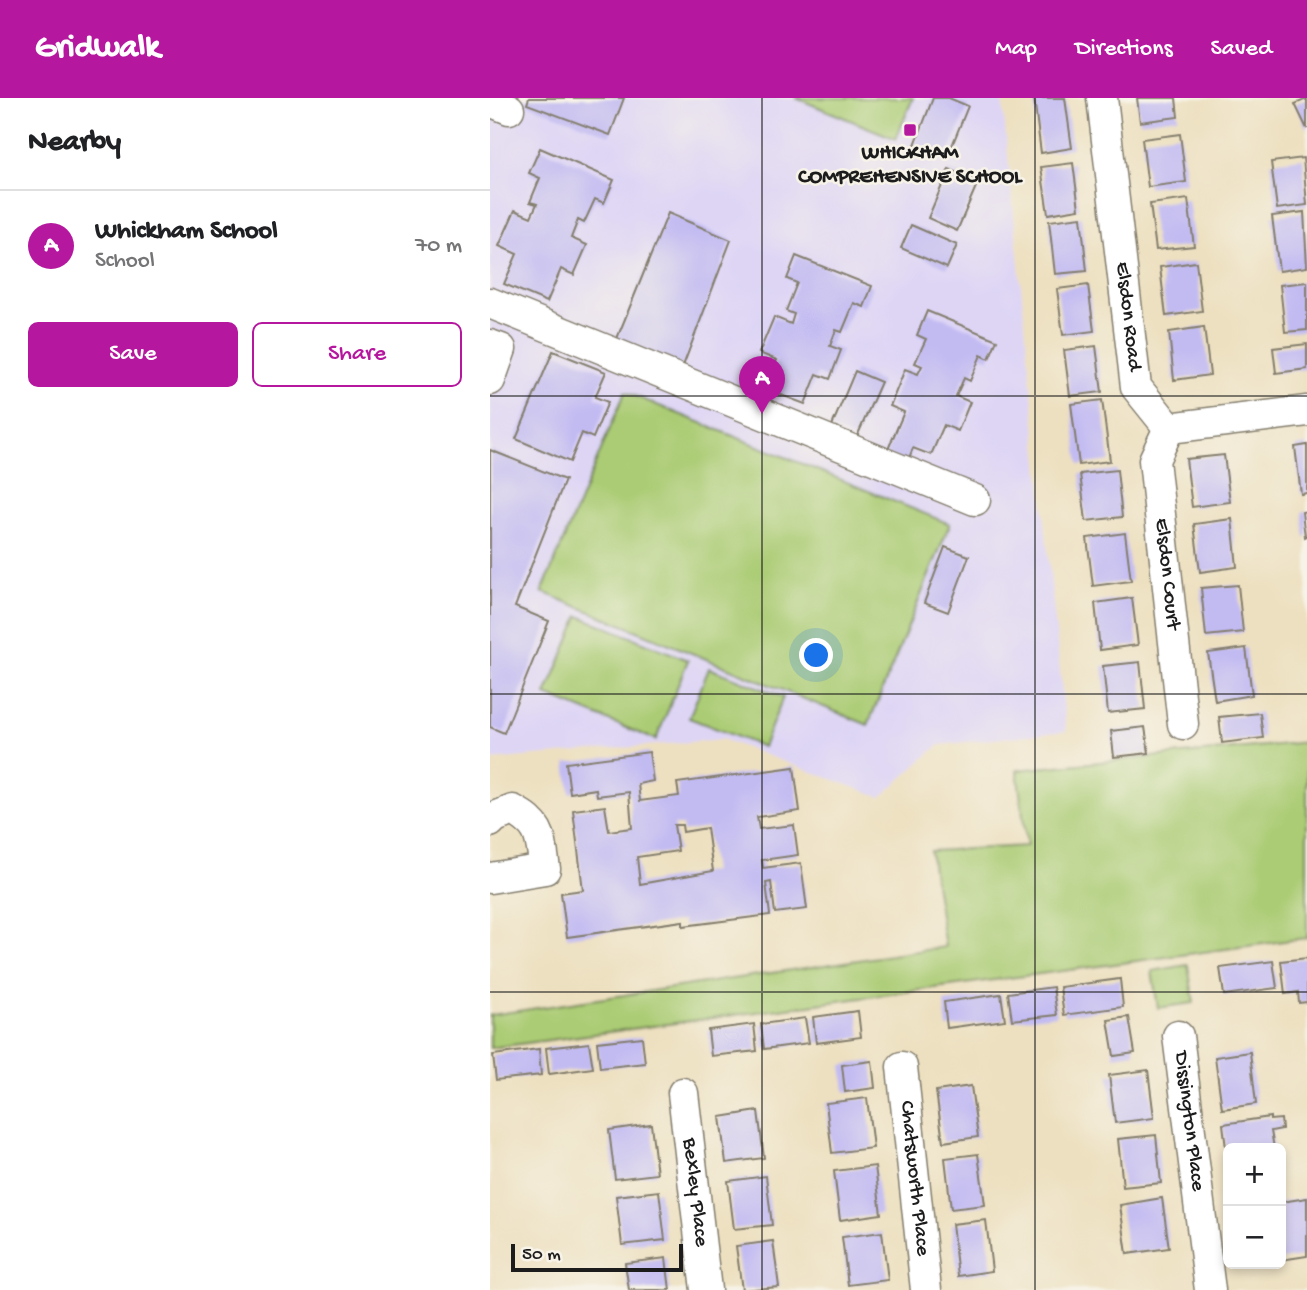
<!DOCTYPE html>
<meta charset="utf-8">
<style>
body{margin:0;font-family:"Gochi Hand",sans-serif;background:#f2f2f2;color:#202124}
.controls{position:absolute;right:21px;bottom:21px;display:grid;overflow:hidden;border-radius:10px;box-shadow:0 4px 10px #0003}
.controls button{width:63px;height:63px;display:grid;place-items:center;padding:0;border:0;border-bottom:2px solid #e0e0e0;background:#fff;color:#202124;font:35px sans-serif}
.scale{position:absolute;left:21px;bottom:18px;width:172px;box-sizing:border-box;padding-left:7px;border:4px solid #1c1c1c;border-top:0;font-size:19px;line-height:24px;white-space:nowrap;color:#1c1c1c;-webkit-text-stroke:5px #f7f3e8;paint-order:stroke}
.you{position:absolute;left:327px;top:558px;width:24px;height:24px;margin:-18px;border:5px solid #fff;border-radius:50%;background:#1a73e8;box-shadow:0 0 0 10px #1a73e833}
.badge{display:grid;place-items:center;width:46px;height:46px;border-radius:50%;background:#b5179e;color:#fff;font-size:23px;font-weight:700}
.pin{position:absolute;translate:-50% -58px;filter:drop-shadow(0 2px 4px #0008)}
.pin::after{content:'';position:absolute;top:37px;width:24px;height:21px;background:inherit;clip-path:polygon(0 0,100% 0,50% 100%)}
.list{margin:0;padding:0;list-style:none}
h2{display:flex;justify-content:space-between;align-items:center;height:91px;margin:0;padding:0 28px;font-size:30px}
h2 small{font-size:23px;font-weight:400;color:#757577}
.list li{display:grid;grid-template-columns:46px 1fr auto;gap:21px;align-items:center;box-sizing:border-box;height:112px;padding:0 28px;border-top:2px solid #e0e0e0}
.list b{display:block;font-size:26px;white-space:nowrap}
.list p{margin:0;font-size:23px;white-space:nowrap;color:#757577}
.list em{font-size:23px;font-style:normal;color:#757577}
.actions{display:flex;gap:14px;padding:21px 28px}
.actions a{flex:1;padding:16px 0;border:2px solid #b5179e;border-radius:10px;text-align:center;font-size:24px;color:#b5179e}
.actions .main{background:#b5179e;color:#fff}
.map{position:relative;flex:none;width:817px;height:1192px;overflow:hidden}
header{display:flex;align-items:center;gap:42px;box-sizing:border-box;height:98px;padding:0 35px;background:#b5179e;color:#fff}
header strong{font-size:33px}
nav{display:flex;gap:38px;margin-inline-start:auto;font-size:24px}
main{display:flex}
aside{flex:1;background:#fff}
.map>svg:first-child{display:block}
.built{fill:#ded5f5}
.green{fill:#abcc75;stroke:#647448;stroke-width:2}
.building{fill:#c2bbf2;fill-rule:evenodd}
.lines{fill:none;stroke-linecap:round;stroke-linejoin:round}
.minor-casing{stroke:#847e6e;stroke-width:33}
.minor{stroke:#fff;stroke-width:30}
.grid{fill:none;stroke:#1c1c1c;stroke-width:2;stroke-opacity:0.55}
.poi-dot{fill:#b5179e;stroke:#f7f3e8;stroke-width:2.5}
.labels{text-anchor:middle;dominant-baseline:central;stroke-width:5;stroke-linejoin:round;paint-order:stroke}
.poi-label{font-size:21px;font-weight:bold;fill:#1c1c1c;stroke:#f7f3e8}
.street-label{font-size:21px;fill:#1c1c1c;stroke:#f7f3e8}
</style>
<header>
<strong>Gridwalk</strong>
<nav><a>Map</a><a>Directions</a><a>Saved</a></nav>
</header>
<main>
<aside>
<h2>Nearby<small></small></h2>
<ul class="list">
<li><span class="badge">A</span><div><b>Whickham School</b><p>School</p></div><em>70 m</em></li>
</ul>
<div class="actions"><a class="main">Save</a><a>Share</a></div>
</aside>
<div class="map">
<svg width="817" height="1192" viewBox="0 0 817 1192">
<rect width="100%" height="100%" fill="#f7f3e8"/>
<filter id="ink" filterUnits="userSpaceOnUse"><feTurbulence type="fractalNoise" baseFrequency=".0143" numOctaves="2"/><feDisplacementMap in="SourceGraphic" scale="14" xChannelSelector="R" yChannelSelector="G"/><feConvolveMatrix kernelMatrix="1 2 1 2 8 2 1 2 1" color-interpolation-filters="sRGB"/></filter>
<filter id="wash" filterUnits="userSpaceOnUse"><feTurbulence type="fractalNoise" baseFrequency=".00686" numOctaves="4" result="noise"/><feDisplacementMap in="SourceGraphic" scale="28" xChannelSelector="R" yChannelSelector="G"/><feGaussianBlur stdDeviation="1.57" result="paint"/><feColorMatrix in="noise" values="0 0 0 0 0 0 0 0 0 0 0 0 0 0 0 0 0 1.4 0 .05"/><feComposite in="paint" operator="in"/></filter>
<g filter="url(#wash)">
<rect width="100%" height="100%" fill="#ede0c0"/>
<path class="built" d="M0 0H512L576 633 449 647 391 699 232 641 0 662Z"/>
<g class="green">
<path d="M306 0H423L406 41Z"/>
<path d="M135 294 460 426 378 627 52 494Z"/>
<path d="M89 518 198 562 166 642 56 597Z"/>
<path d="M219 570 293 599 273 649 199 620Z"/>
<path d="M817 644V840L0 950V917L455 849 440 753 537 748 527 672Z"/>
<path d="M698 867 704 905 668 910 662 873Z"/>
</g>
<g id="blocks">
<g class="building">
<path d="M39 0H134L120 37 37 6Z"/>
<path d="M443 0H459L478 8 457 60 425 47Z"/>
<path d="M544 0H575L582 50 551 55Z"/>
<path d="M647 0H686L688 19 650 24Z"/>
<path d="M817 1V31L805 6Z"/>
<path d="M690 36 696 84 658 89 652 41Z"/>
<path d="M50 50 124 82 114 105 105 101 94 125 88 122 81 140 97 147 84 177 71 171 57 204 14 186 27 156 9 148 25 112 41 119 47 106 40 104 50 80 39 75Z"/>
<path d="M813 60 817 107 787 111 781 64Z"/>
<path d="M583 65 589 111 558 116 551 69Z"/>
<path d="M459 71 488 84 467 133 438 120Z"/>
<path d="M698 101 704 148 666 152 660 106Z"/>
<path d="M814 114 817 169 789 173 782 118Z"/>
<path d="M178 115 241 142 193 268 126 243Z"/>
<path d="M591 119 597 173 565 176 559 123Z"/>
<path d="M421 127 467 147 457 170 411 150Z"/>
<path d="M306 158 382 188 374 209 364 205 352 234 346 232 340 248 351 252 340 281 327 276 315 306 275 291 287 262 269 255 284 219 301 226 304 216 296 213 307 185 297 181Z"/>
<path d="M706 164 712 213 676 218 670 169Z"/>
<path d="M817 184V232L795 234 790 187Z"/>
<path d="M598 187 604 233 573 237 567 191Z"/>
<path d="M437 213 507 242 499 261 491 257 480 283 474 280 466 298 480 304 468 333 454 327 441 357 423 350 417 365 396 356 414 314 400 308 415 271 428 276 432 268 425 265 436 241 427 237Z"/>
<path d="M714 229 720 277 684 282 679 234Z"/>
<path d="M817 246V271L786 275 783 250Z"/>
<path d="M606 248 612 294 580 298 574 252Z"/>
<path d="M63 253 116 274 105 299 118 304 103 340 92 335 80 364 26 341Z"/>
<path d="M365 273 391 284 366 341 341 330Z"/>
<path d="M612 302 620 363 589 367 581 306Z"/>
<path d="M817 347V395L811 396 805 349Z"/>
<path d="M0 352 75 382 25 509 59 523 14 635 0 629Z"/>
<path d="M734 357 740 404 702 409 696 361Z"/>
<path d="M627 372 632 419 596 423 590 376Z"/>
<path d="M817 413V438L815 439 812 414Z"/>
<path d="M742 421 747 469 710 474 704 426Z"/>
<path d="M635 435 641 483 603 488 597 440Z"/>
<path d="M455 449 479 458 458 514 434 505Z"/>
<path d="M748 487 753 534 716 538 711 490Z"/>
<path d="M642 500 648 547 610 552 605 505Z"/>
<path d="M756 550 762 597 725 603 718 555Z"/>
<path d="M650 564 655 611 618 615 613 568Z"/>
<path d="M770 615 773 640 732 645 729 619Z"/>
<path d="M655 629 659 655 624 659 621 633Z"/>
<path d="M159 654 163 683 148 686 150 703 189 698 187 685 304 669 310 713 267 719 269 731 304 727 308 757 272 762 273 770 311 765 317 811 285 815 281 784 276 785 280 817 193 828V823L77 839 71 795 93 792 83 712 115 708 119 733 142 730 139 694 107 698 106 691 80 695 76 665ZM184 727H192L193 734 217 730 223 773 150 786 147 759 188 753Z"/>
<path d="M817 860V904L809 905 808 894 795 896 791 863Z"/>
<path d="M783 863 787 890 734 897 730 870Z"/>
<path d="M630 881 633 909 574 917 570 889Z"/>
<path d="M563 889 567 917 522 922 518 895Z"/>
<path d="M511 896 515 922 457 930 454 904Z"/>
<path d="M368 913 371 939 326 945 323 919Z"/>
<path d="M639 919 645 955 624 958 618 922Z"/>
<path d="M315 920 319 945 274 951 271 926Z"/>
<path d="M264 926 267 953 221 958 218 932Z"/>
<path d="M152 939 155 965 110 970 107 944Z"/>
<path d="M99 945 103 970 59 976 56 950Z"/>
<path d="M49 951 51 977 6 982 3 957Z"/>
<path d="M760 954 766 1006 732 1011 725 959Z"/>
<path d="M382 963 385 990 355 994 352 967Z"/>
<path d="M658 972 664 1020 625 1025 619 977Z"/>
<path d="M481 988 488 1039 453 1044 446 993Z"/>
<path d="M377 1000 383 1050 342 1055 336 1005Z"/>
<path d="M268 1013 274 1060 236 1065 230 1019Z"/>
<path d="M780 1019V1022L791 1021 792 1031 781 1033 784 1050H736L733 1026Z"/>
<path d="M161 1026 167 1076 125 1081 119 1032Z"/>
<path d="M666 1037 671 1085 633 1089 628 1041Z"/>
<path d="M488 1056 495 1107 461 1111 455 1060Z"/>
<path d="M385 1068 391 1116 350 1122 344 1073Z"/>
<path d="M276 1078 282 1127 244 1131 238 1083Z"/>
<path d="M169 1093 175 1142 132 1147 126 1098Z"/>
<path d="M672 1100 679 1150 637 1156 630 1107Z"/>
<path d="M817 1100V1158L791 1162V1104Z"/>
<path d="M496 1122 502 1173 468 1178 462 1126Z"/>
<path d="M392 1134 398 1182 358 1187 352 1139Z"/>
<path d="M283 1143 289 1189 252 1192 246 1148Z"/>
<path d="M176 1160 180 1192H139L135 1165Z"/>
</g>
</g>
</g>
<g filter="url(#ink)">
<use href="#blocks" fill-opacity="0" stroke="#847e6e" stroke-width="2"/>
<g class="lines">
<defs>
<g id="minor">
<path id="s1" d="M612 0 646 289 679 330 817 313"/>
<path d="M0 3 19 11"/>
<path d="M0 205 485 402"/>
<path d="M0 247 11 251 0 282"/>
<path id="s2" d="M679 330 664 362 693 626"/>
<path d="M0 724 5 719 23 712C53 728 50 740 55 771L0 780"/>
<path id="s3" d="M688 938 720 1192"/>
<path id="s4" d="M412 969 436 1192"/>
<path id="s5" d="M193 995 216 1192"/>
</g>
</defs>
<use href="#minor" class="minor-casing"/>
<use href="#minor" class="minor"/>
</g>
</g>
<path class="grid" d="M272 0V1192M545 0V1192M0 298H817M0 596H817M0 894H817"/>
<rect class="poi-dot" x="413" y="25" width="14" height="14" rx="3.5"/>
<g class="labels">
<g class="poi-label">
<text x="420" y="56">WHICKHAM<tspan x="420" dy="24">COMPREHENSIVE SCHOOL</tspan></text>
</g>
<g class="street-label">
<text stroke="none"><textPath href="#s1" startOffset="220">Elsdon Road</textPath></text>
<text stroke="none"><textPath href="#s2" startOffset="150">Elsdon Court</textPath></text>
<text stroke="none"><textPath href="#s3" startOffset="86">Dissington Place</textPath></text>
<text stroke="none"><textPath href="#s4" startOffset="112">Chatsworth Place</textPath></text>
<text stroke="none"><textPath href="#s5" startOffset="100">Bexley Place</textPath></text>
</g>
</g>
</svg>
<div class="controls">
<button>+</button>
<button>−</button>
</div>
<div class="scale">50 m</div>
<div class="you"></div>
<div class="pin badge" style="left:272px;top:316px">A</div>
</div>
</main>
